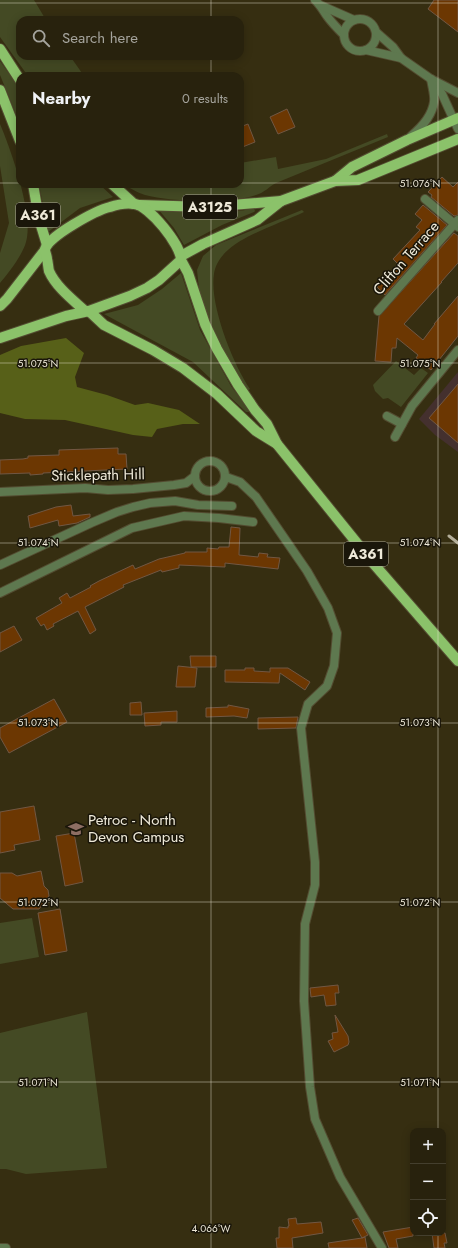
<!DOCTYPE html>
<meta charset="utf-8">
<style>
body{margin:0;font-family:Jost,sans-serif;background:#302a16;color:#f1f3f6}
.controls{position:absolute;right:12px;bottom:12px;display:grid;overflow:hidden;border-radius:8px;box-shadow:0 2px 10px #0003}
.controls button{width:36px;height:36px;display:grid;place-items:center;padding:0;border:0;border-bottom:1px solid #443f2e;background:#28220d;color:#f1f3f6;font:20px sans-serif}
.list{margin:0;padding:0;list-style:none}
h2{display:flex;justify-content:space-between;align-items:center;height:52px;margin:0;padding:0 16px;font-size:17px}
h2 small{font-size:13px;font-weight:400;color:#a5a49d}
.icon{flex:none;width:22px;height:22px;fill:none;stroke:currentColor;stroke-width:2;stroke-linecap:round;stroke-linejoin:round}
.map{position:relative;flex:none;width:458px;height:1248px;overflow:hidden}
.search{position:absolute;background:#28220d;box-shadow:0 2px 10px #0003;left:16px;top:16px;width:228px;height:44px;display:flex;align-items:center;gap:10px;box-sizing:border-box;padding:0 14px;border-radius:12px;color:#a5a49d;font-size:15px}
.panel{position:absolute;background:#28220d;box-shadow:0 2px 10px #0003;left:16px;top:72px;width:228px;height:116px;border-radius:12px}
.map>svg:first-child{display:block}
.commercial{fill:#44302e}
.green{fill:#444a24}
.forest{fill:#576018}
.building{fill:#6c3702;stroke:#715743}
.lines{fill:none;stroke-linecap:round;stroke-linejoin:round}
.minor-casing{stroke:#534c31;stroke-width:10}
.primary-casing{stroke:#534c31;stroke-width:12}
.minor{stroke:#5e784f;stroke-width:8}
.primary{stroke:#8bc26a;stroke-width:10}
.rail{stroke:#b3ad98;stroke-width:3}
.ticks{fill:none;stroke:#eee9d8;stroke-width:1;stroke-opacity:0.45}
.labels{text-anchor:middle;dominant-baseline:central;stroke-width:3;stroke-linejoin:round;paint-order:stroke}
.shield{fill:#1a160a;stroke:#aeaa9a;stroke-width:1}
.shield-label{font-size:14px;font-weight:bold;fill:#eee9d8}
.street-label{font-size:15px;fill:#eee9d8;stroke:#1a160a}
.poi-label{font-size:15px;fill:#eee9d8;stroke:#1a160a;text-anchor:start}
.ticks-label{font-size:10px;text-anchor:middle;fill:#eee9d8;stroke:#1a160a;stroke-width:3;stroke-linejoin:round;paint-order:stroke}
</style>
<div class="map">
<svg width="458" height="1248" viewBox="0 0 458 1248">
<rect width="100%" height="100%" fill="#362e11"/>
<path class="commercial" d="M458 372V452L435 435 419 419Z"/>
<g class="green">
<path d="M0 0H34L46 20H20V56H70L84 76H28L0 37Z"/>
<path d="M0 61 20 89V124L0 75Z"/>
<path d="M0 124C11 150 34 215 26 242 23 254 8 274 0 283V253L9 223 0 166Z"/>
<path d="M387 134 388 137 276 183C270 186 264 193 256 195 231 204 171 202 145 195 138 193 130 188 123 184H240V163L276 157 278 169 326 159Z"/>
<path d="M39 184H99L113 197 80 208 48 232Z"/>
<path d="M254 208 255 211 254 212 222 225 184 245 174 228 158 209C190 212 223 216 254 208Z"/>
<path d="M302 210 304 212C283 222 244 235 228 250 221 256 215 265 214 274 209 304 233 364 250 389L247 391 225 353 208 318 199 289 197 270 203 256 216 245Z"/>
<path d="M181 273 200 330 231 386 251 412H246L193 362 104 314 138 305 162 289Z"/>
<path d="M396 361 414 375 421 368 428 373 401 407 388 398 383 399 375 391 373 385Z"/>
<path d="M32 918 39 957 0 964V923Z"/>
<path d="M87 1012 107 1168 26 1174 6 1169H0V1033Z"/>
</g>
<path class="forest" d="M66 338 84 353 75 377 77 387 107 395 135 405 148 403 179 410 200 424H183L157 429 152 437 133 435 65 420 25 419 0 413V355L21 346Z"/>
<g class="building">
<path d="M434 0H458V32L428 9Z"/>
<path d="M287 109 295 127 278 134 270 117Z"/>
<path d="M248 124 255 142 240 148V127Z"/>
<path d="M442 177 453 187 458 182V215L454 216 431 197 432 195 428 192Z"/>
<path d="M423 205 447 225 385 295 377 287 398 264 393 259 420 230 416 227 422 220 415 214Z"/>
<path d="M454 233 458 236V263L441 282H442L404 324 423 340 435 324H434L458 296V336L431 370 416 358 418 355 397 338 396 348H392L391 362 375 361 379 316Z"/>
<path d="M458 384V443L429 418Z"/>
<path d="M118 448V454H126L127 469 43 473V474L30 475V473L0 474V460L23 459 28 458V456L59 455V450Z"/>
<path d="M71 505 73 516 90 514V517L77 523 59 526 58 520 30 528 28 516 56 507Z"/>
<path d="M231 527 240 528 239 555 258 557 259 553 268 554 267 557 280 558 278 569 225 563V567L179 565V568L162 572 161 570 123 585 124 587 85 607 96 630 90 634 78 611 53 624 54 626 47 630 44 624 41 626 36 618 62 603 59 598 67 593 70 598 91 587 90 586 99 581 133 565 135 569 159 559 185 553V552H207V548L218 549 219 547H229Z"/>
<path d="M14 626 22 640 0 652V633Z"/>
<path d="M190 656H216V667H191Z"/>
<path d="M178 666 197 668 195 687H176Z"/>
<path d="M245 668H254V671L270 672V668H288L310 682 305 690 280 673 279 683 225 682V670H245Z"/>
<path d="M54 699 67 722 9 753 0 737V728Z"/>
<path d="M141 702 142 715H130V703Z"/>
<path d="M228 705 249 709 247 718 234 716 206 717V708L228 707Z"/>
<path d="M177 711V722H161V725L145 726 144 713Z"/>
<path d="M298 717 296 728 258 729V718Z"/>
<path d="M34 806 40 840 14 845 15 850 0 853V812Z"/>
<path d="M74 833 83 882 65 886 56 836Z"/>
<path d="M41 871 44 886 48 890 49 896 39 909H13L0 898V873H12L17 876Z"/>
<path d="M60 909 67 951 45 955 38 913Z"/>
<path d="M338 985 339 993H335L336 1005 326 1006 324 995 311 997 310 988Z"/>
<path d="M335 1015 348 1036 349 1042 348 1045 334 1052 328 1041 333 1039 332 1033 338 1032Z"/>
<path d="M296 1218 297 1224 321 1222 323 1233 292 1238 293 1248H277L276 1238H279V1227L288 1228V1226H289L288 1219Z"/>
<path d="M358 1218 368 1235 362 1238 365 1237 367 1248H329L328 1243 362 1238 352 1220Z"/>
<path d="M413 1227V1236L396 1239 398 1248H389L383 1232Z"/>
<path d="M432 1233H445L447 1243H444L445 1248H434Z"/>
</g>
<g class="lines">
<defs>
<g id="minor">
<path d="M315 0C320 5 323 10 327 16 332 23 338 29 344 35"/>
<path d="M320 5 354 20"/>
<circle cx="360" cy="35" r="16"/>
<path d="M376 32 393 47 401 58 431 79 458 93"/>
<path d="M366 50 401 58"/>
<path d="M433 81 442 94 458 129"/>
<path d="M411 136C422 127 432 116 434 102 435 95 432 86 431 79"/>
<path d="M425 199 458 227"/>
<path d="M378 311 458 220"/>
<path d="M387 416 402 424"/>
<path d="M395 437 412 406 458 350"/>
<circle cx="210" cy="476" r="15"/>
<path d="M226 477 240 482 256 497 307 571 328 608 337 633 334 666 327 686 308 704 301 728 315 862V885L305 924 304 1001 310 1087 315 1119 340 1177 382 1248"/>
<path d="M0 492 85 488 108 490 133 489 174 485 186 483 195 476"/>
<path d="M0 565 91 523 117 512 133 507 150 503 175 501 198 505 232 506"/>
<path d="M0 593 132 528 184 516 219 518 253 522"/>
<path d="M0 1248H6"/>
</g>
<g id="primary">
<path d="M0 49 20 80"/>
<path d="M0 90 20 141"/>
<path d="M335 181 352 167 407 140 458 118"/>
<path d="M33 184 39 219 47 245"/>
<path d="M112 184 134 204"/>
<path d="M139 205 207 207 281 201 335 181 358 180 458 139"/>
<path d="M181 256 203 244 257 220 281 201"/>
<path d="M181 260 188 273 205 324 217 349 238 385 255 410 267 424 277 444 373 563 458 661"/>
<path d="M0 306 7 299 45 250"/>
<path d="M89 311 104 325 153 350 183 368 217 394 256 431 277 444"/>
<path d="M0 338 66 316 89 311 130 296 147 288 159 280 181 260C181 245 149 205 134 204 127 203 116 205 110 207 97 210 46 237 45 250 45 252 47 256 47 259 48 262 48 267 49 271 56 287 73 300 85 311"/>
</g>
</defs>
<use href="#minor" class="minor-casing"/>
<use href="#primary" class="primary-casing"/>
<use href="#minor" class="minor"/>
<use href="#primary" class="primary"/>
<path class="rail" d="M449 536 458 543"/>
</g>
<path class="ticks" d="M211 0V20M438 0V1131M0 3H458M211 56V76M0 183H20M240 183H458M211 184V1248M0 363H458M0 543H458M0 723H458M0 902H458M0 1082H458M438 1233V1248"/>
<defs>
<symbol id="university-bare" viewBox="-9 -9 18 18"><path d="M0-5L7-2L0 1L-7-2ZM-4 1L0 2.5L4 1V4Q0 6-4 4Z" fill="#8d6e63" stroke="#1a160a" stroke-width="2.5" paint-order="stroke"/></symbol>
</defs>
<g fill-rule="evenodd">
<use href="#university-bare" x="65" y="818" width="22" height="22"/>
</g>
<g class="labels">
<g class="shield">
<rect x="183" y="195" width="54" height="24" rx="3"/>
<rect x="16" y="203" width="44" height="24" rx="3"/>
<rect x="344" y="542" width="44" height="24" rx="3"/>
</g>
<g class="shield-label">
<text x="210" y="207">A3125</text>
<text x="38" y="215">A361</text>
<text x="366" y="554">A361</text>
</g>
<g class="street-label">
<text transform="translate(406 258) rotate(-49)">Clifton Terrace</text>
<text transform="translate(98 475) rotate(-1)">Sticklepath Hill</text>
</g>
<g class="poi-label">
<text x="88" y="820">Petroc - North<tspan x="88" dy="17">Devon Campus</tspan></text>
</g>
</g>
<g class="ticks-label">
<text x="420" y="187">51.076°N</text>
<text x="38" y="367">51.075°N</text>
<text x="420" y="367">51.075°N</text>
<text x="38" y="546">51.074°N</text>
<text x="420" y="546">51.074°N</text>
<text x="38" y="726">51.073°N</text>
<text x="420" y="726">51.073°N</text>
<text x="38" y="906">51.072°N</text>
<text x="420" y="906">51.072°N</text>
<text x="38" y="1086">51.071°N</text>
<text x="420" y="1086">51.071°N</text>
<text x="211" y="1232">4.066°W</text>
</g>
</svg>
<div class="controls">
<button>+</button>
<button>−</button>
<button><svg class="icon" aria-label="locate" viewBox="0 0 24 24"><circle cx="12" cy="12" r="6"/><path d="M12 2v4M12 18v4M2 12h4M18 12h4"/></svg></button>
</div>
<div class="search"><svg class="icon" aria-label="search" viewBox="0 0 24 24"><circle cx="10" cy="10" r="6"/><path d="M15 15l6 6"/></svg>Search here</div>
<section class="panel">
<h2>Nearby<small>0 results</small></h2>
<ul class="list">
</ul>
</section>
</div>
